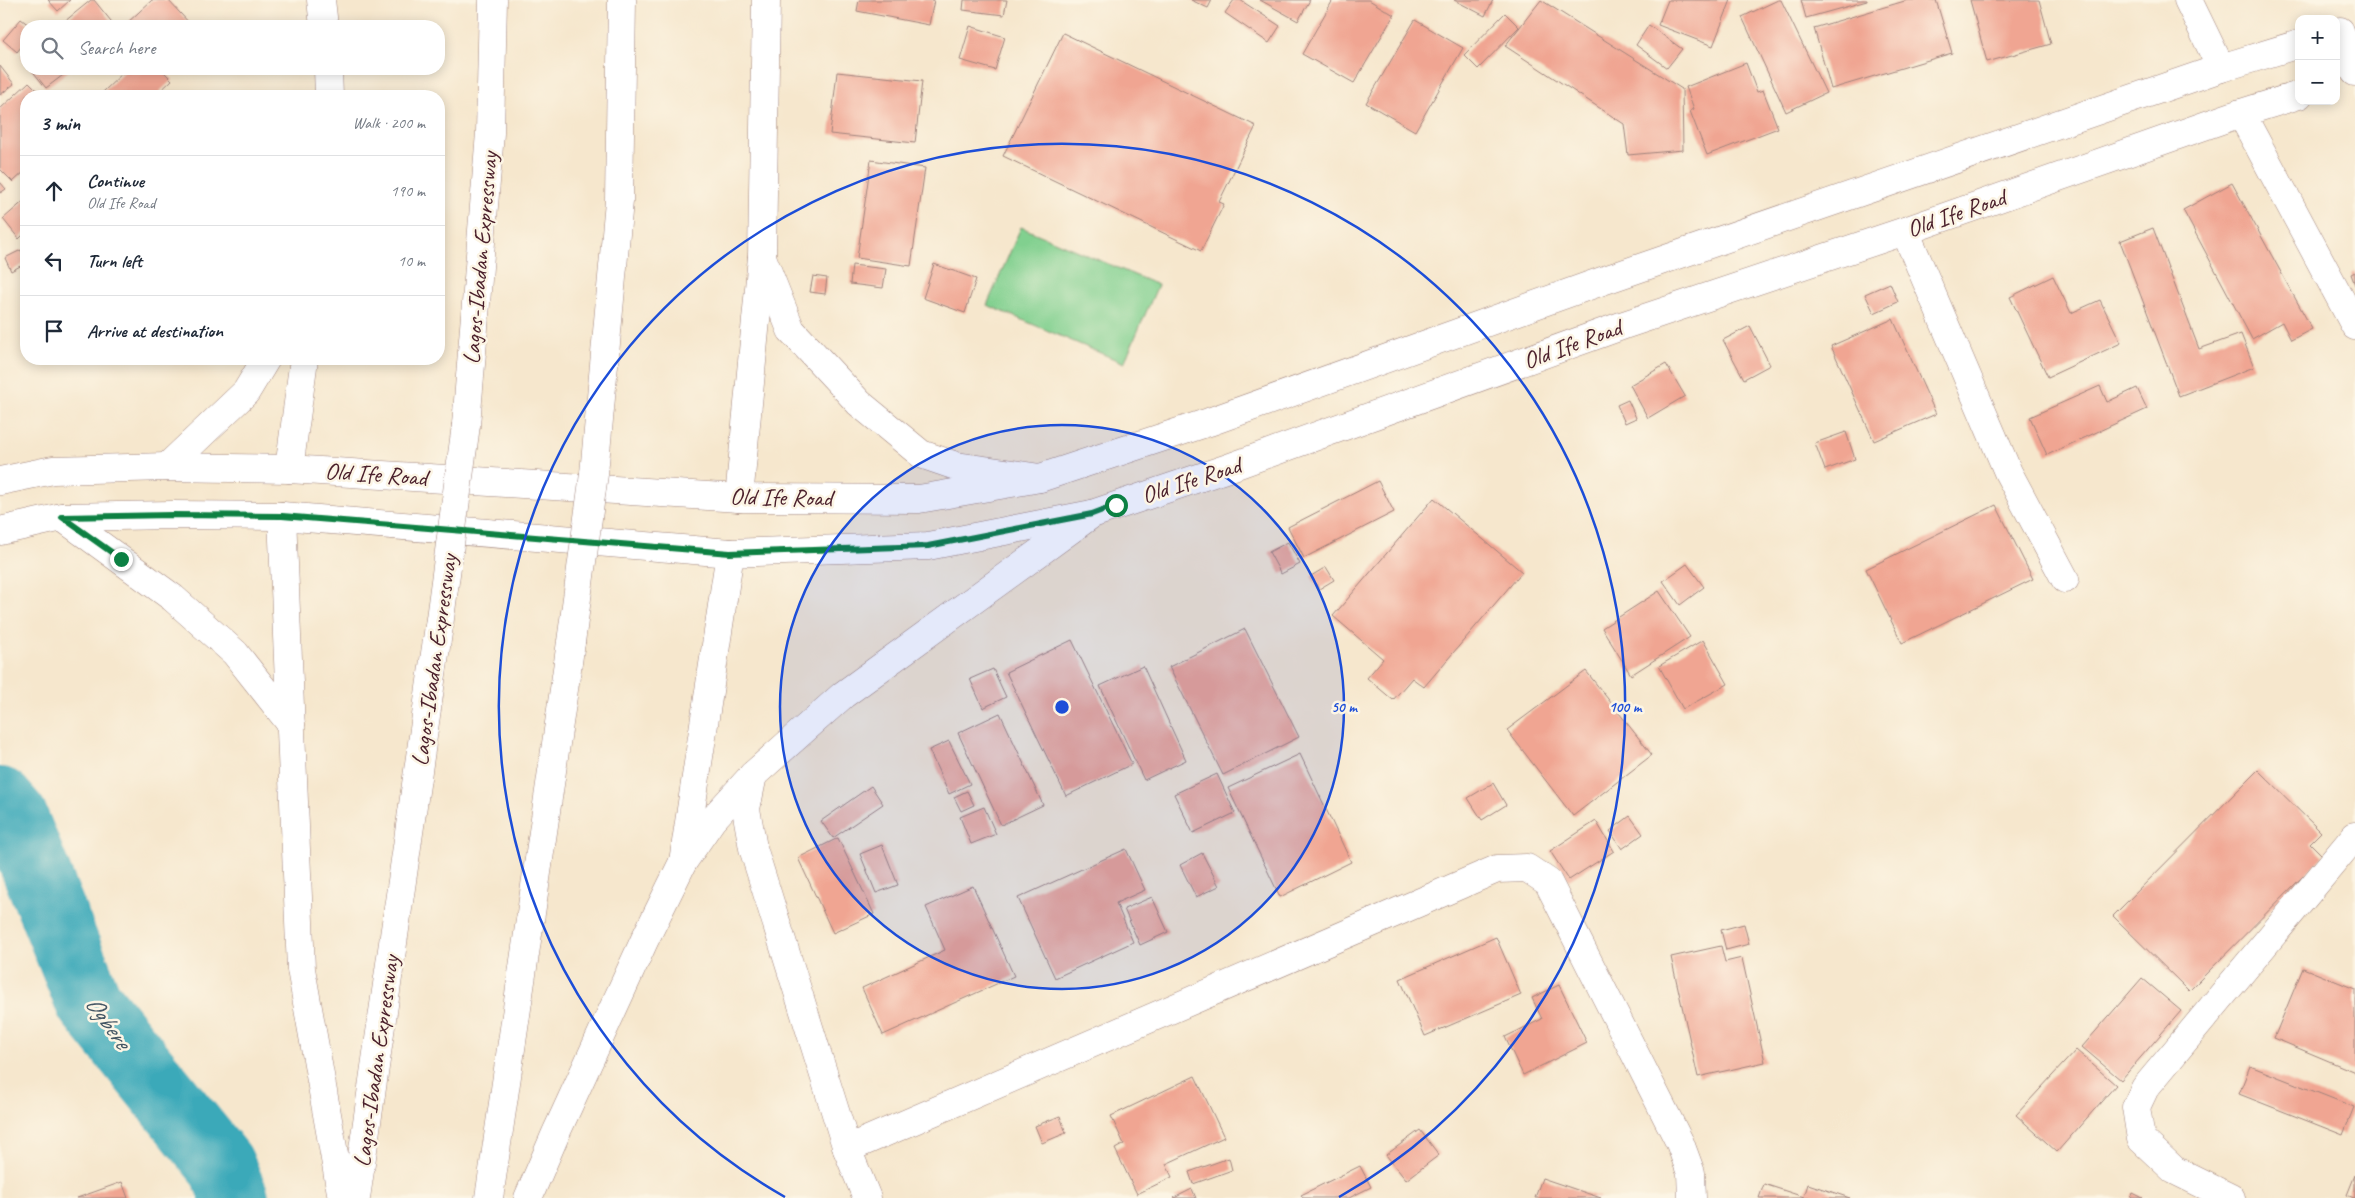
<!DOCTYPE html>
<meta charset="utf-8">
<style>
body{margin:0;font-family:Caveat,sans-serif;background:#f2f2f3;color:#1f2937}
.controls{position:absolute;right:15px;top:15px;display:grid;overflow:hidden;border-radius:10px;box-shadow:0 2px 12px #0003}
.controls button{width:45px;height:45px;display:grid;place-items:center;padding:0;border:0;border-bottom:1px solid #e0e1e3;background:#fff;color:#1f2937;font:25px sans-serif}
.stop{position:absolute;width:15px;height:15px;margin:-11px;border:4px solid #0b8043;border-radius:50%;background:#fff}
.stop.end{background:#0b8043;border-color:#fff;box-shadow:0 1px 5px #0008}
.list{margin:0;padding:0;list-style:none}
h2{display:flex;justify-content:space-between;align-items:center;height:65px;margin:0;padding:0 20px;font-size:21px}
h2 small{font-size:16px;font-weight:400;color:#747a83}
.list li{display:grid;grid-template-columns:32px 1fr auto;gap:15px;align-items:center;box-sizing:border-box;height:70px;padding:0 20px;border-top:1px solid #e0e1e3}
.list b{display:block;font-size:19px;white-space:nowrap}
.list p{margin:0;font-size:16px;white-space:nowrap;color:#747a83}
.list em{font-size:16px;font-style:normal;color:#747a83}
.icon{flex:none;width:28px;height:28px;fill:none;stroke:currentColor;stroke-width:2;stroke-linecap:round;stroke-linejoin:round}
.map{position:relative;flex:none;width:2355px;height:1198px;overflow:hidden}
.search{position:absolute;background:#fff;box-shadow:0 2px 12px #0003;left:20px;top:20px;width:425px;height:55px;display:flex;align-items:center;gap:12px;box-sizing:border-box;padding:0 18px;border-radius:20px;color:#747a83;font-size:19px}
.panel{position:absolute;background:#fff;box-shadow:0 2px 12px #0003;left:20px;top:90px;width:425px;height:275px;border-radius:20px}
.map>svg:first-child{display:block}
.pitch{fill:#81d08f;stroke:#66785d}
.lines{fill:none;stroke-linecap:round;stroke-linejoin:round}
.river{stroke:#3aa9b9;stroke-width:68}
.building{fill:#f0a592}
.minor-casing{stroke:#a0837c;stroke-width:29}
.major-casing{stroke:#a0837c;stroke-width:29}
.highway-casing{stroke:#a0837c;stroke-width:29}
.minor{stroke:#fff;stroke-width:28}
.major{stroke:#fff;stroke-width:28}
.highway{stroke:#fff;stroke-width:28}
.highway-bridge-casing{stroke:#a0837c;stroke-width:29;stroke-linecap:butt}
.highway-bridge{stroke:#fff;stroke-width:28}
.route{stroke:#0b8043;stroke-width:6}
.ring{fill:none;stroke:#1d4ed8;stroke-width:2.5}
.labels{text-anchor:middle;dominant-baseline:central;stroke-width:5;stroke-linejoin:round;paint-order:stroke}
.street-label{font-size:24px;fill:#4a1f2b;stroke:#fcf5e5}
.water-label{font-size:25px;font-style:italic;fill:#445664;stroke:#fcf5e5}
.centre{fill:#1d4ed8;stroke:#fcf5e5;stroke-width:2.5}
.ring-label{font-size:15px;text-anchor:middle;font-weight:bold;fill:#1d4ed8;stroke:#fcf5e5;stroke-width:5;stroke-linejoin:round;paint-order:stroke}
</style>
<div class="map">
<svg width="2355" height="1198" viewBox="0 0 2355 1198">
<rect width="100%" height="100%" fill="#fcf5e5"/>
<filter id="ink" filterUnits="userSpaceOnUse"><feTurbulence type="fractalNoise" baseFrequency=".02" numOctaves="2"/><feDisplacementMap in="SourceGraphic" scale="10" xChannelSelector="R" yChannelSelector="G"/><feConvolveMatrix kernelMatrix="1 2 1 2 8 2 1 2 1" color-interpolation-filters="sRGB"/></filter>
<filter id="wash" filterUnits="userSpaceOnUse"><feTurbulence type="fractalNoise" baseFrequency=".0096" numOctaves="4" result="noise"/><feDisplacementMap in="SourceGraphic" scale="20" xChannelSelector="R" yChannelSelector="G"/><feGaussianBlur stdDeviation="1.12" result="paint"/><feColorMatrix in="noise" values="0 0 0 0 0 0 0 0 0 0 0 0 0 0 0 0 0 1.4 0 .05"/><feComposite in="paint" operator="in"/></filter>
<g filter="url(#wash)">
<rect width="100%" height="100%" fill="#f6e7cd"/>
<path class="pitch" d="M1021 227 1158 285 1124 363 987 305Z"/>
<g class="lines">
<path class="river" d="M0 801 14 817 89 1002 221 1165 235 1198"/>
</g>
<g id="blocks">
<g class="building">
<path d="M48 0H70L58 11Z"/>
<path d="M91 0H94L115 26H59Z"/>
<path d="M152 0H168L192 26H128L126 24Z"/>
<path d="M859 0H934L929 25 857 11Z"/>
<path d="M964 0H1007L1004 15 963 10Z"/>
<path d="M1191 0H1212L1208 8Z"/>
<path d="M1234 0H1240L1280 26 1269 43 1225 13Z"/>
<path d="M1260 0H1310L1298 21Z"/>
<path d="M1333 0H1369L1394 15 1354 83 1302 54Z"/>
<path d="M1454 0H1493L1485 16Z"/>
<path d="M1541 0 1682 89 1683 150 1628 155 1624 124 1505 46Z"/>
<path d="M1668 0H1731L1713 46 1658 25Z"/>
<path d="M1778 0H1781L1826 93 1786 112 1742 17Z"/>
<path d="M1801 0H1867V1L1806 18Z"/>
<path d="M1908 0H1936L1952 53 1831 89 1814 28Z"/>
<path d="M1970 0H2039L2051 44 1987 62Z"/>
<path d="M1505 13 1519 27 1478 69 1464 55Z"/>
<path d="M21 19 30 26H26V41L17 52 3 40Z"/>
<path d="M1415 20 1463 48 1415 131 1366 103Z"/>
<path d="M1649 25 1682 49 1667 68 1636 45Z"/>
<path d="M970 26 1005 37 995 70 960 60Z"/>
<path d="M1063 33 1256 126 1219 202 1224 204 1201 251 1003 156Z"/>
<path d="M26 52V63L21 56Z"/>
<path d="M1746 63 1757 92 1763 90 1778 128 1707 155 1690 111 1694 109 1686 87Z"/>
<path d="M0 66 14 84 0 95Z"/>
<path d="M31 69H71L46 88Z"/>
<path d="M127 69H161L172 80 155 96H105L102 93Z"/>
<path d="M837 72 922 81 915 143 830 134Z"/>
<path d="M29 82 43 96H26V170L13 182 0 169V109Z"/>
<path d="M871 160 925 168 911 266 857 258Z"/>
<path d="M0 182 6 189 0 193Z"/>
<path d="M2232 183 2312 329 2291 340 2282 322 2252 339 2183 210Z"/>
<path d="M26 199V232L19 239 3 219Z"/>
<path d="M2153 228 2199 349 2241 334 2254 367 2179 396 2120 241Z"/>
<path d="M21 250 26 263 11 271 5 258Z"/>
<path d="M934 264 976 279 965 313 923 298Z"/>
<path d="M852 265 886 269 883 288 850 284Z"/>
<path d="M2355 272V285L2351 274Z"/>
<path d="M813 276 827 278 825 294 810 292Z"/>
<path d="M2053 276 2071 313 2100 300 2121 343 2048 377 2010 297Z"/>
<path d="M1890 283 1898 302 1874 313 1865 294Z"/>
<path d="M1893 319 1936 414 1874 441 1831 346Z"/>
<path d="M1750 326 1770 365 1744 379 1723 340Z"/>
<path d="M1666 364 1685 396 1648 418 1630 385Z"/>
<path d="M2100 386 2107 402 2137 388 2147 409 2047 455 2030 417Z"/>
<path d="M1628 400 1636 418 1625 423 1617 405Z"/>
<path d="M1846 432 1855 459 1825 470 1815 443Z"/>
<path d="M1378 481 1394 512 1304 558 1288 527Z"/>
<path d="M1434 498 1522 572 1424 687 1412 678 1393 700 1367 678 1383 659 1333 616Z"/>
<path d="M1996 505 2033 579 1902 643 1866 569Z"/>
<path d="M1288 542 1300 564 1281 574 1269 552Z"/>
<path d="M1687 564 1704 587 1680 605 1663 581Z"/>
<path d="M1326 567 1334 580 1319 589 1311 576Z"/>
<path d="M1659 591 1690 637 1631 675 1602 628Z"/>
<path d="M1245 629 1299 737 1223 775 1169 667Z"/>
<path d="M1072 640 1132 764 1066 796 1006 672Z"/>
<path d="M1703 640 1728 684 1683 709 1659 666Z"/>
<path d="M1143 666 1186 760 1144 780 1100 686Z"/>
<path d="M993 669 1006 697 983 708 970 679Z"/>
<path d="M1586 671 1652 755 1573 816 1507 730Z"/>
<path d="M1000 713 1043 805 1001 825 958 733Z"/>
<path d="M949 741 970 784 949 794 929 750Z"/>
<path d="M1300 754 1351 862 1280 897 1228 788Z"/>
<path d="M2258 770 2321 832 2310 843 2323 856 2189 991 2113 916Z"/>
<path d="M1217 774 1235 813 1193 833 1174 794Z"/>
<path d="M1493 783 1506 805 1482 820 1468 798Z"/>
<path d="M871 786 883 804 833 838 821 821Z"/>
<path d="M967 791 974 805 961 811 954 797Z"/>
<path d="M984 807 996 834 971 844 960 817Z"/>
<path d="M1630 816 1643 834 1622 849 1610 831Z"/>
<path d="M1596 821 1614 851 1569 880 1550 851Z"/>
<path d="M838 838 874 914 833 933 798 858Z"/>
<path d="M882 845 898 885 876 893 860 854Z"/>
<path d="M1126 849 1145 890 1116 903 1133 942 1055 978 1018 898Z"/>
<path d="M1202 853 1219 886 1196 897 1180 865Z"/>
<path d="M973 886 1014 976 883 1035 862 988 945 950 926 907Z"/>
<path d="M1152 897 1168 932 1140 945 1124 909Z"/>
<path d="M1744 924 1749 944 1726 950 1721 930Z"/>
<path d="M1496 937 1521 995 1425 1036 1400 979Z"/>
<path d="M1721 946 1725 962 1742 958 1765 1062 1698 1077 1671 957Z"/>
<path d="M2303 968 2355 989V1072L2274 1038Z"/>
<path d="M2142 978 2181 1011 2121 1080 2082 1047Z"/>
<path d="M1559 985 1587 1043 1523 1075 1505 1037 1542 1019 1532 998Z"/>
<path d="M2076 1050 2116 1085 2057 1152 2016 1115Z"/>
<path d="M2250 1066 2354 1107 2343 1135 2239 1094Z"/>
<path d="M1195 1076 1224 1137 1166 1164 1172 1177 1137 1194 1115 1149 1124 1144 1111 1116Z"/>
<path d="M1060 1116 1066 1133 1042 1143 1035 1126Z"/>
<path d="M1420 1130 1439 1155 1406 1180 1386 1155Z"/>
<path d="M1229 1158 1232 1170 1193 1184 1189 1172Z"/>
<path d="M1360 1166 1371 1187 1349 1198H1303L1301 1195Z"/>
<path d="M2355 1175V1198H2354L2347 1195Z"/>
<path d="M1542 1178 1601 1198H1535Z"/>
<path d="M122 1182 128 1198H77Z"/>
<path d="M1764 1184 1804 1197 1808 1184 1850 1198H1759Z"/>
<path d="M1192 1189 1196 1198H1174Z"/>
<path d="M2133 1193 2143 1198H2131Z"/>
</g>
</g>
</g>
<g filter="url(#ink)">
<use href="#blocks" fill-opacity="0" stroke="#a0837c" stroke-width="1"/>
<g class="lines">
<defs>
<g id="minor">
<path d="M321 0 324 26"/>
<path d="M2188 0 2221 68"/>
<path d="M328 69 329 96"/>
<path d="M2241 113 2355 326"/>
<path d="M1905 231 2008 472 2065 579"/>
<path d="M289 469 304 359"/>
<path d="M739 498 762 257"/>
<path d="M282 516 301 969 342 1198"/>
<path d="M753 775 746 809 753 848 847 1149 867 1198"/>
<path d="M683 862 730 553"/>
<path d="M847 1149 1497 869 1527 868 1548 882 1680 1143 1691 1173 1692 1198"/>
<path d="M2231 1198 2174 1170 2141 1139 2136 1107 2145 1088 2355 836"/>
</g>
<g id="major">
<path d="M2340 31 2355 72"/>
<path d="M167 467 246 392 266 359"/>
<path d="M0 481 53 470 167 467 289 469 739 498 919 499 1040 478 1209 422 1605 280 2221 68 2299 44"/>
<path d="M62 517 173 598 235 653 291 724"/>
<path d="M0 531 62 517 172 515 282 516 730 553 928 546 1092 514 1228 468 1624 325 1905 231 2241 113 2299 95"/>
</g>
<g id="highway">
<path d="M766 0 762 257 791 330 859 403 921 454 956 466 1040 478"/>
<path d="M466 425 490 133 493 0"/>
<path d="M594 474 619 201 622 0"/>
<path d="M356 1198 439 626"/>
<path d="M489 1198 571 642"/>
<path d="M528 1198 556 1133 645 939 683 862 712 820 753 775 843 695 1092 514"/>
</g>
</defs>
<use href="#minor" class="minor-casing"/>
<use href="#major" class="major-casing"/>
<use href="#highway" class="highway-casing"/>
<use href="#minor" class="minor"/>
<use href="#major" class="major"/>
<use href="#highway" class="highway"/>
<defs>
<g id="highway-bridge">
<path d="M439 626 466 425"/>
<path d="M571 642 594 474"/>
</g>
</defs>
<use href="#highway-bridge" class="highway-bridge-casing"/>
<use href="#highway-bridge" class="highway-bridge"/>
</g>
</g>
<g class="lines" filter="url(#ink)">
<path class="route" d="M121 559 62 517 172 515 282 516 730 553 928 546 1092 514 1116 505"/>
</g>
<circle cx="1062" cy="707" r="282" fill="#1d4ed8" fill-opacity=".12"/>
<g class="ring">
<circle cx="1062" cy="707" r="282"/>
<path d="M785 1197A563 563 0 1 1 1339 1197"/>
</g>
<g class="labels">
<g class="street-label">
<text transform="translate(1956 213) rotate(-19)">Old Ife Road</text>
<text transform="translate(480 258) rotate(-85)">Lagos-Ibadan Expressway</text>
<text transform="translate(1572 344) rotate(-20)">Old Ife Road</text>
<text transform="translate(376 474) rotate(4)">Old Ife Road</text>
<text transform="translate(1191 480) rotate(-18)">Old Ife Road</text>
<text transform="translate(781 497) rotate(1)">Old Ife Road</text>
<text transform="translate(434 660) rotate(-82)">Lagos-Ibadan Expressway</text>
<text transform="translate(376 1061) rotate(-82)">Lagos-Ibadan Expressway</text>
</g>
<g class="water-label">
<text transform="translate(108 1022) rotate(54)">Ogbere</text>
</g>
</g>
<circle cx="1062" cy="707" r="8" class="centre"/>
<g class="ring-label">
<text x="1344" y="712">50 m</text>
<text x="1625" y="712">100 m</text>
</g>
</svg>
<div class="controls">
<button>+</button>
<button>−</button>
</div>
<div class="stop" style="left:1116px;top:505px"></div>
<div class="stop end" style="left:121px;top:559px"></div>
<div class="search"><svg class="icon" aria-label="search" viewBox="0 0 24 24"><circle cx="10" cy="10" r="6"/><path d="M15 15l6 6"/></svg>Search here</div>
<section class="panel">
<h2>3 min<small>Walk · 200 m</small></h2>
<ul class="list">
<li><svg class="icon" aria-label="ahead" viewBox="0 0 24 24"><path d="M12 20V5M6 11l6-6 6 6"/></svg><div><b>Continue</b><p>Old Ife Road</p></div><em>190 m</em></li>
<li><svg class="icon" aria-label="left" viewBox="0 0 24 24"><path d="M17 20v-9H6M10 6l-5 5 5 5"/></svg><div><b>Turn left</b></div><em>10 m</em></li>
<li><svg class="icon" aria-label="arrive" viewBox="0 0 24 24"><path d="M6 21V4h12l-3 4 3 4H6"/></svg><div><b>Arrive at destination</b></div></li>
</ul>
</section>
</div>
